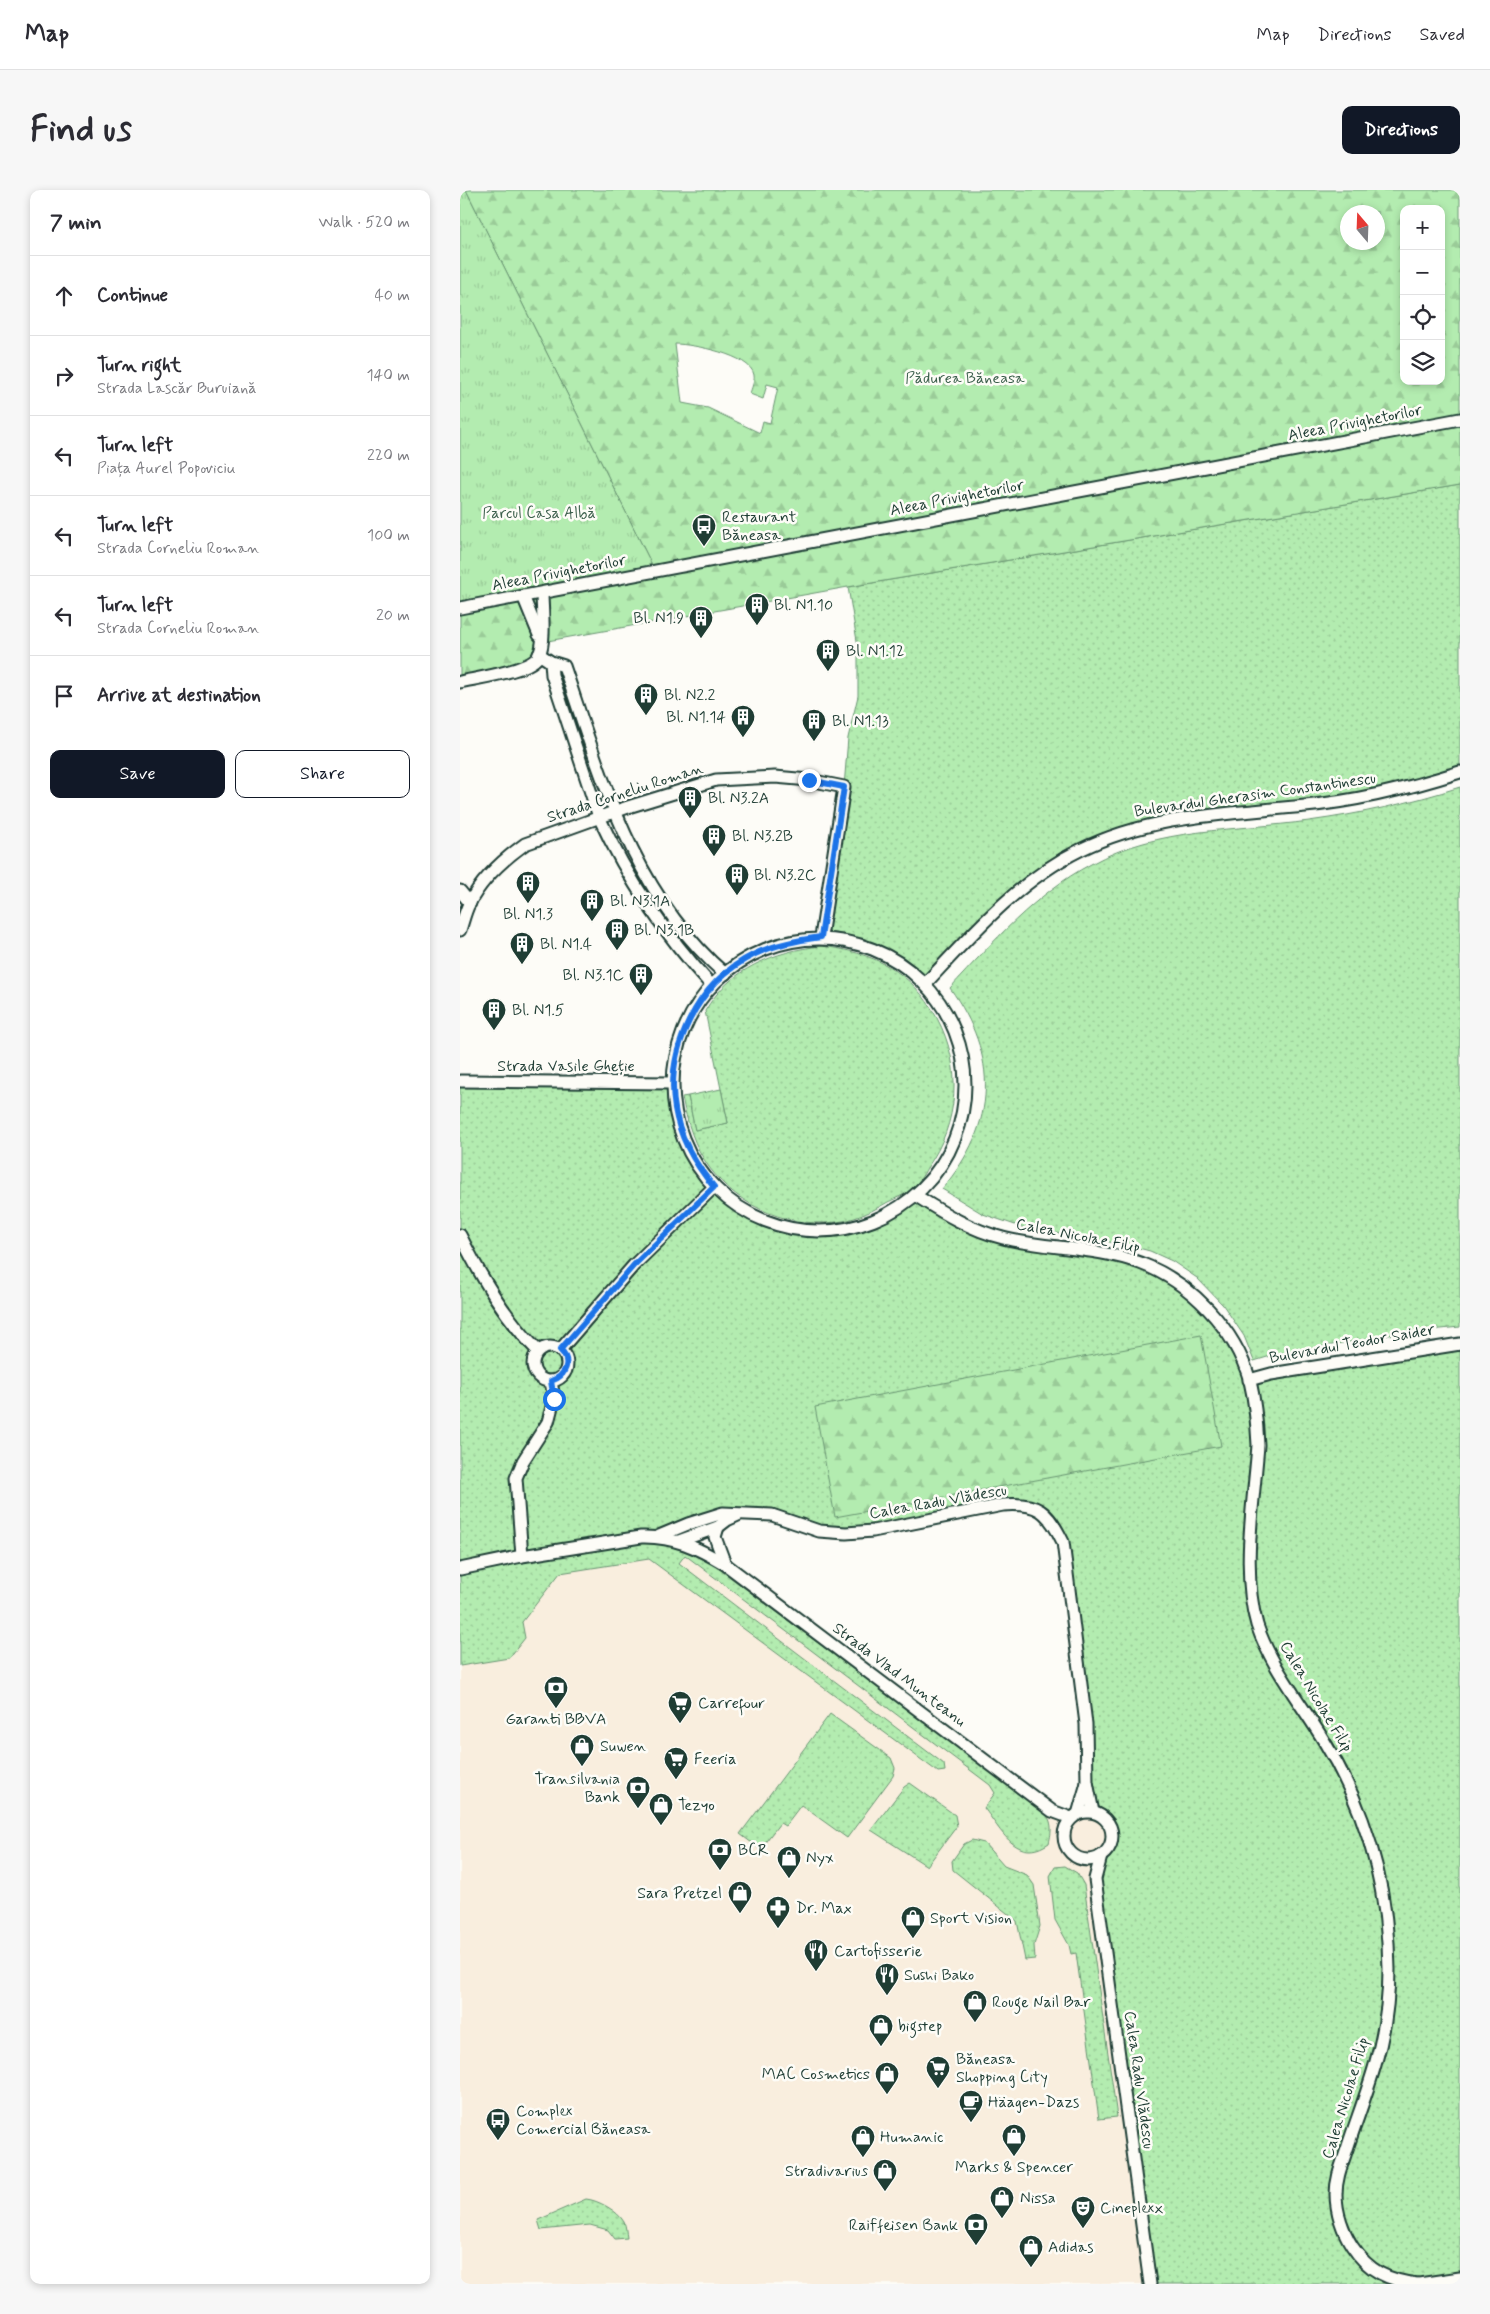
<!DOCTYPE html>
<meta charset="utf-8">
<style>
body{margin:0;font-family:Mynerve,sans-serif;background:#f7f7f7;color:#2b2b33}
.controls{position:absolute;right:15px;top:15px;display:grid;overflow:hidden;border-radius:10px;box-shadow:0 2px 8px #0003}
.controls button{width:45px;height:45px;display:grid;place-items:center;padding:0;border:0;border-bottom:1px solid #e1e1e2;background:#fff;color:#2b2b33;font:25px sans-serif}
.compass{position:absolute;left:880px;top:15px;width:45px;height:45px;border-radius:50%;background:#fff;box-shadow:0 2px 8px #0003;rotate:341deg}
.stop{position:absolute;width:15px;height:15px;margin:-11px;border:4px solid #1a73e8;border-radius:50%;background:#fff}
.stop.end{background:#1a73e8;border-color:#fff;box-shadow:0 1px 5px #0008}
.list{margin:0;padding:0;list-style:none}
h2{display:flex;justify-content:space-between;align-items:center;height:65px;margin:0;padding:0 20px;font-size:21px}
h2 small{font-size:16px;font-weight:400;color:#7c7c81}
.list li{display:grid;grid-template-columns:32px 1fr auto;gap:15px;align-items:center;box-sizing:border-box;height:80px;padding:0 20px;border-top:1px solid #e1e1e2}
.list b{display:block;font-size:19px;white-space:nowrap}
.list p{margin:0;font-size:16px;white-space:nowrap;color:#7c7c81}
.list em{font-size:16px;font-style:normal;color:#7c7c81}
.actions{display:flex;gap:10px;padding:15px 20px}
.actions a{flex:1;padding:11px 0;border:1px solid #111827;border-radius:10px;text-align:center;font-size:18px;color:#111827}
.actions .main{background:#111827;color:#fff}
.icon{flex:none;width:28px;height:28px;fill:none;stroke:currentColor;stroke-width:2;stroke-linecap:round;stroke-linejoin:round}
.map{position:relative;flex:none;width:1000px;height:2094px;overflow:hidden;border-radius:10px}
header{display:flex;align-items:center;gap:30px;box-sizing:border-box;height:70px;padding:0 25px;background:#fff;border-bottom:1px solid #e1e1e2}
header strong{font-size:24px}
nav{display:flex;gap:28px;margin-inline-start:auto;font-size:18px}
.intro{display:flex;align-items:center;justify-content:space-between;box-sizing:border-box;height:120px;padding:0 30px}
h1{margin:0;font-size:35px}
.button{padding:12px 22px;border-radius:10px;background:#111827;color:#fff;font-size:18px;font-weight:700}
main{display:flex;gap:30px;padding:0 30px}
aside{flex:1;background:#fff;border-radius:10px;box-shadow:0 2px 8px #0003}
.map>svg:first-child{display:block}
.built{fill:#f9eede}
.grass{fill:url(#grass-dots);stroke:#699472}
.forest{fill:url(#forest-firs);stroke:#699472;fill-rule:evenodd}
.park{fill:url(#park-tufts);stroke:#699472}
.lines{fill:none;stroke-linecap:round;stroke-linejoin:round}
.minor-casing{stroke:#1f3d34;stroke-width:15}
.minor{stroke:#fdfcf7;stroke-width:11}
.route{stroke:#1a73e8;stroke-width:6}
.labels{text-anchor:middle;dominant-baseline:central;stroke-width:5;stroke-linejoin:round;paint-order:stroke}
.park-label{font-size:16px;fill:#3d604d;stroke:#fdfcf7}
.street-label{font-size:16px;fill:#1f3d34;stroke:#fdfcf7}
.poi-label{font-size:16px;fill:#1f3d34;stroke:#fdfcf7;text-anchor:start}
</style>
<header>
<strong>Map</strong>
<nav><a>Map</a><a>Directions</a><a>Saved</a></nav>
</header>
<div class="intro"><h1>Find us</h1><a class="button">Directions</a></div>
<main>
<aside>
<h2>7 min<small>Walk · 520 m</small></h2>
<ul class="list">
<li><svg class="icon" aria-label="ahead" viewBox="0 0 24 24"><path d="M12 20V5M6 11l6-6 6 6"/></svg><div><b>Continue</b></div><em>40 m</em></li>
<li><svg class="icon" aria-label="right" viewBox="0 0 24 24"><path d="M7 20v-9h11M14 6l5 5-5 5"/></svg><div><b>Turn right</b><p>Strada Lascăr Buruiană</p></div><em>140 m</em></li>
<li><svg class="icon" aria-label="left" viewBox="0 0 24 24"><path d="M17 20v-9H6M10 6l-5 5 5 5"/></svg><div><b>Turn left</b><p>Piața Aurel Popoviciu</p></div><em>220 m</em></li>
<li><svg class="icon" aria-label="left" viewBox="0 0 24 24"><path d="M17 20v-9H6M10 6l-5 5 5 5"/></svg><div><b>Turn left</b><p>Strada Corneliu Roman</p></div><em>100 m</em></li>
<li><svg class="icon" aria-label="left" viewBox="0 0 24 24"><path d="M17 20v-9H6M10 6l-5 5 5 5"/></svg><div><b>Turn left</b><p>Strada Corneliu Roman</p></div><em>20 m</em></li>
<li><svg class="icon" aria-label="arrive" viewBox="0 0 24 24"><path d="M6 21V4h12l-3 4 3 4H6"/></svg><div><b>Arrive at destination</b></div></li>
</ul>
<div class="actions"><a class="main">Save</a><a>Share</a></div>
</aside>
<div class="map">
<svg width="1000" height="2094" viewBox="0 0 1000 2094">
<defs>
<pattern id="grass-dots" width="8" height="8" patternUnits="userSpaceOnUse" patternTransform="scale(1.25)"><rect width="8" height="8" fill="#b3ecb0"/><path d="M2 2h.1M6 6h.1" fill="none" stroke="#9acb98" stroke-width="1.8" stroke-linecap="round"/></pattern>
<pattern id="forest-firs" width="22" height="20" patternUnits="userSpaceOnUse" patternTransform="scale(1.25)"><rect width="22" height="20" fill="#b3ecb0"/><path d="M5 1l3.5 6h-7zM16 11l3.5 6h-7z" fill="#9acb98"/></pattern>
<pattern id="park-tufts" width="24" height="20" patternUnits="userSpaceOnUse" patternTransform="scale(1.25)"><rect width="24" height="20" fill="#b3ecb0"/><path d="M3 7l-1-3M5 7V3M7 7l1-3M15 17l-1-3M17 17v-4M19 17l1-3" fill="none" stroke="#9acb98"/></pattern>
</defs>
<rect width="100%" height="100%" fill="#fdfcf7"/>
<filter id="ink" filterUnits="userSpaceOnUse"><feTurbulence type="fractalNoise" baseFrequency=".02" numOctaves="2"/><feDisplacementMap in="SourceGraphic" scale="10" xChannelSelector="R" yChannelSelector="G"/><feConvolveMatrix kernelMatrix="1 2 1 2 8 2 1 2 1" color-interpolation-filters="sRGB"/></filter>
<g filter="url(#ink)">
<path class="built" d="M181 1347 265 1374 607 1633 618 1624 625 1622 640 1624 649 1633 652 1646 651 1655 645 1663 633 1670 690 2094H0V1379Z"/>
<g class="grass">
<path d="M1000 295V582L963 594 685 635 586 679 466 793C436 764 401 752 361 747L384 597 388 548 398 506V457L388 397Z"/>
<path d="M1000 597V1137L940 1143 814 1165 794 1171 784 1146 763 1115 737 1088 712 1071 690 1061 667 1055 561 1037 523 1024 482 999C538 933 539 867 490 798 533 752 575 704 631 674 698 637 776 641 849 631 900 624 950 613 1000 597Z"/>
<path d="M361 756C413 762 452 781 477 828 503 877 499 933 467 978 463 985 458 994 451 999 445 1005 436 1008 428 1012 414 1020 399 1028 383 1031 333 1040 279 1018 249 977 234 956 227 932 222 907L228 906 235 940 268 933 245 821C269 779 315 761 361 756Z"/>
<path d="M0 891 212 893C214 981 294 1060 386 1040 412 1035 435 1020 458 1007L502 1034 631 1062 702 1084 756 1131 789 1190 1000 1154V2094H690L632 1669C663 1661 656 1623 625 1622L628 1558 596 1336 563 1313 386 1343 282 1323 199 1346 0 1379Z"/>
<path d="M196 1350 219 1355 247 1370 583 1621C593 1630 592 1641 589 1653 557 1675 541 1640 524 1618L535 1603 530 1595 225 1365 219 1373 484 1574 485 1581 478 1582 189 1369 100 1383 62 1432 65 1448 49 1468 0 1476V1383Z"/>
<path d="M370 1524 431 1568 435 1578 433 1586 387 1648 341 1615 325 1636 320 1633 300 1659 280 1644Z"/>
<path d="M450 1593 495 1625 497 1636 467 1676 411 1640 444 1597Z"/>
<path d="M512 1650 524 1653 544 1676 567 1685 574 1695 580 1736 574 1755 575 1769 565 1770 557 1731 493 1680 492 1671 504 1654Z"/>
<path d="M605 1676 617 1683 624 1695 657 1927 639 1929 616 1763 611 1764 609 1755 595 1730 590 1686 595 1677Z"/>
<path d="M126 2009C138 2010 158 2021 164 2032 166 2036 166 2042 167 2048L155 2049 148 2040 130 2035 81 2040 78 2030Z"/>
</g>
<g class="forest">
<path d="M6 0H1000V295L388 397 82 452 77 469 0 492V418L195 381ZM944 19H981V191H944ZM888 22H918V52H888ZM215 154C232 154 291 165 294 185 295 191 291 199 290 204L303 209 307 194 318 197 310 233 303 231 300 243 248 218 222 213Z"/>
<path d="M741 1145 761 1256 375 1327 355 1217Z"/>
</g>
<g class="park">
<path d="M0 0H6L195 381 0 418Z"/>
<path d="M261 899 268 933 235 940 228 906Z"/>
</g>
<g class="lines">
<defs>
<g id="minor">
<path d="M63 406 79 445"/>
<path d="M0 418 1000 229"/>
<path d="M79 464 91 472 104 476C142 587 172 703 265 784"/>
<path d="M91 472 92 485 139 627C168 690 205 745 252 796"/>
<path d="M0 492C17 488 72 481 79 465 86 451 82 418 82 403"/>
<path d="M0 701 10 713"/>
<path d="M0 740C3 731 5 722 9 714 21 690 44 669 65 654L168 617 256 590 315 587 349 590 384 597 361 747"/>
<circle cx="359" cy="895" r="146"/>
<path d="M466 793C512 744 559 690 620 660 690 625 768 624 845 616 898 611 950 598 1000 582"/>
<path d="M0 891 212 893"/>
<path d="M458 1007C485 1024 511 1040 543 1048 587 1059 637 1057 680 1073 731 1092 775 1139 790 1191 795 1212 797 1234 798 1255 794 1311 781 1381 797 1435 811 1477 841 1513 864 1551 907 1621 928 1697 929 1779 929 1812 924 1845 915 1875 907 1903 896 1931 887 1959 882 1974 876 1988 876 2004 876 2022 883 2042 892 2056 909 2082 928 2090 957 2094"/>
<path d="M0 1045C21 1087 45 1128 78 1161"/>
<circle cx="90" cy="1174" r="17"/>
<path d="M100 1160 174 1075 254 997"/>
<path d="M789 1190 811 1184 1000 1154"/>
<path d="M258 1337 255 1347 265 1374"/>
<path d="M199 1346 228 1334 263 1323 312 1325 359 1341 386 1343 413 1341 543 1315C578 1312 588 1321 603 1352L626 1534 627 1592 633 1622"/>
<path d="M219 1351 258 1337 267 1330 278 1325"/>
<path d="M62 1366 56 1288 63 1271 88 1232 94 1209 91 1191"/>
<path d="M0 1379 62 1366 181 1347C214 1346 238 1358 265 1374L592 1621 611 1628"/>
<circle cx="628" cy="1646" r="24"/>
<path d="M618 1624 627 1593"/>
<path d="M641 1666 635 1689 690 2094"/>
<path d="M959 2094 1000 2088"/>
</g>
</defs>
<use href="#minor" class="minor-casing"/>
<use href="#minor" class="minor"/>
</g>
</g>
<g class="lines" filter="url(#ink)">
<path class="route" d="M94 1209 91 1191C106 1186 112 1171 100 1160L174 1075 254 997C212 947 200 891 229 831 243 802 266 778 295 764 316 754 338 750 361 747L384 597 349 590"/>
</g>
<defs>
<symbol id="bus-pin" viewBox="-11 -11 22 30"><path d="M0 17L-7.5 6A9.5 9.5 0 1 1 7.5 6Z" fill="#1f3d34" stroke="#fdfcf7"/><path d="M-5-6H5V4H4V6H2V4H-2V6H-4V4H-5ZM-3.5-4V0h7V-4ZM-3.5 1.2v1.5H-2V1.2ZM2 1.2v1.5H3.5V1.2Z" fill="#fff"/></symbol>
<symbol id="building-pin" viewBox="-11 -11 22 30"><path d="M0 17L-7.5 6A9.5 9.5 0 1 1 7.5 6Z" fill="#1f3d34" stroke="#fdfcf7"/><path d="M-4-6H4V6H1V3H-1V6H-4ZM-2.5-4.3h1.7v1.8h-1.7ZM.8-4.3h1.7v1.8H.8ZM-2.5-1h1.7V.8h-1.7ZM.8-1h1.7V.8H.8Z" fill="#fff"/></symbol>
<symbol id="bank-pin" viewBox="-11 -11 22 30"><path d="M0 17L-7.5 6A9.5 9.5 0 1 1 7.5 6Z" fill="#1f3d34" stroke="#fdfcf7"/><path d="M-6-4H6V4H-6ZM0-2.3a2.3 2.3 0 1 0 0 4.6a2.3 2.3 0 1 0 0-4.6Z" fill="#fff"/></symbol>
<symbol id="supermarket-pin" viewBox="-11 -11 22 30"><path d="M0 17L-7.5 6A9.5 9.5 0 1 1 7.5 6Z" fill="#1f3d34" stroke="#fdfcf7"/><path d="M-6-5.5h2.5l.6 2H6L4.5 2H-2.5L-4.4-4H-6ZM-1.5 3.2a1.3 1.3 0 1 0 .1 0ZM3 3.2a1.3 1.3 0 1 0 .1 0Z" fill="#fff"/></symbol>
<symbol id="shop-pin" viewBox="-11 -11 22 30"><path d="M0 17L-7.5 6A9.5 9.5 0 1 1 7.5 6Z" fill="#1f3d34" stroke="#fdfcf7"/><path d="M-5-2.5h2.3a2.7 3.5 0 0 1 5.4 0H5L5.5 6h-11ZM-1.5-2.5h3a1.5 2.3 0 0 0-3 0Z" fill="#fff"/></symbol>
<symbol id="pharmacy-pin" viewBox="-11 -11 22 30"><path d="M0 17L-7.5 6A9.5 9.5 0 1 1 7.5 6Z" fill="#1f3d34" stroke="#fdfcf7"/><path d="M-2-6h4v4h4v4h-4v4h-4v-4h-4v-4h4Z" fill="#fff"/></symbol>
<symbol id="restaurant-pin" viewBox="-11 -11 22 30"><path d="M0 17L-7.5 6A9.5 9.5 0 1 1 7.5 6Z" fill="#1f3d34" stroke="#fdfcf7"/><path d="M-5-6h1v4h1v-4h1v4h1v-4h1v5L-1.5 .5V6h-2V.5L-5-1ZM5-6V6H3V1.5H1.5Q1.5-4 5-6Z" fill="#fff"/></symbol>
<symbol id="cafe-pin" viewBox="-11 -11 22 30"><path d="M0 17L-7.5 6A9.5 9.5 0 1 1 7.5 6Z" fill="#1f3d34" stroke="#fdfcf7"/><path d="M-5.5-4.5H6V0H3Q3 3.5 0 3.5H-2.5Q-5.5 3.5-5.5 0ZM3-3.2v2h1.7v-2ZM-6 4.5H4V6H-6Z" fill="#fff"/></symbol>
<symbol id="theatre-pin" viewBox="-11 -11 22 30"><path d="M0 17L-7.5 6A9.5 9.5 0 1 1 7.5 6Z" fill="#1f3d34" stroke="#fdfcf7"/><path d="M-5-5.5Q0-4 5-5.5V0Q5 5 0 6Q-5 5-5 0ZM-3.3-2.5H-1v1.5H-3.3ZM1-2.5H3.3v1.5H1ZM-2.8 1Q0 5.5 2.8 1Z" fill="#fff"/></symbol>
</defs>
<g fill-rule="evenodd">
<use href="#bus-pin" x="230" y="322" width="28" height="38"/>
<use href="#building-pin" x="283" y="401" width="28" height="38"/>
<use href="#building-pin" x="227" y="414" width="28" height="38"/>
<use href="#building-pin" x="354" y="447" width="28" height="38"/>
<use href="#building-pin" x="172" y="491" width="28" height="38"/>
<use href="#building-pin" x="269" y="513" width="28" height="38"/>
<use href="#building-pin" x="340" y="517" width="28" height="38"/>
<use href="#building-pin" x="216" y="594" width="28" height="38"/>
<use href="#building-pin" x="240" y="632" width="28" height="38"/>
<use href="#building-pin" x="263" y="671" width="28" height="38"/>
<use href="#building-pin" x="54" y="679" width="28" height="38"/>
<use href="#building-pin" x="118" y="697" width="28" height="38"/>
<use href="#building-pin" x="143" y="726" width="28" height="38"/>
<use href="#building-pin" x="48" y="740" width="28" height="38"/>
<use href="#building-pin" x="167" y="771" width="28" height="38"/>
<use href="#building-pin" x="20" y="806" width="28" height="38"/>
<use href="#bank-pin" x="82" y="1484" width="28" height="38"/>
<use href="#supermarket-pin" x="206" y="1499" width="28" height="38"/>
<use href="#shop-pin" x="108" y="1542" width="28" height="38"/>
<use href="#supermarket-pin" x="202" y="1555" width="28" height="38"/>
<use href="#bank-pin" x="164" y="1584" width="28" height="38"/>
<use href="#shop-pin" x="187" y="1601" width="28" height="38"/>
<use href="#bank-pin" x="246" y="1646" width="28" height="38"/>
<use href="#shop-pin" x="315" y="1654" width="28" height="38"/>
<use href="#shop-pin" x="266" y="1689" width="28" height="38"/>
<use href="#pharmacy-pin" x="304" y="1704" width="28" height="38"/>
<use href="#shop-pin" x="439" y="1714" width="28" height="38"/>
<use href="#restaurant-pin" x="342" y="1747" width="28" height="38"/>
<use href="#restaurant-pin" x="413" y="1771" width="28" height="38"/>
<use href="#shop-pin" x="501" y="1798" width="28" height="38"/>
<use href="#shop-pin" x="407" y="1822" width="28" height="38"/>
<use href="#supermarket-pin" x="464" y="1864" width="28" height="38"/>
<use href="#shop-pin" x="413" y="1870" width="28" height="38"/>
<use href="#cafe-pin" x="497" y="1898" width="28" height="38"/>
<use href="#bus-pin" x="24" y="1916" width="28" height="38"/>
<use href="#shop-pin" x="540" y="1932" width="28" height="38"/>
<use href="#shop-pin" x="389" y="1933" width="28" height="38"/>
<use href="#shop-pin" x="411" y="1967" width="28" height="38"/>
<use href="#shop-pin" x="528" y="1994" width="28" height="38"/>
<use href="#theatre-pin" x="609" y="2004" width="28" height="38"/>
<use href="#bank-pin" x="502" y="2021" width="28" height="38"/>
<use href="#shop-pin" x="557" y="2043" width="28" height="38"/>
</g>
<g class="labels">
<g class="park-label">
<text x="505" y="188">Pădurea Băneasa</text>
<text x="79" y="323">Parcul Casa Albă</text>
</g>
<g class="street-label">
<text transform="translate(895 233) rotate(-11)">Aleea Privighetorilor</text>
<text transform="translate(497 308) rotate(-11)">Aleea Privighetorilor</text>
<text transform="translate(99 383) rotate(-11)">Aleea Privighetorilor</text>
<text transform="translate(165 603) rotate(-18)">Strada Corneliu Roman</text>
<text transform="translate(795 605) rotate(-8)">Bulevardul Gherasim Constantinescu</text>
<text x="106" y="876">Strada Vasile Gheție</text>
<text transform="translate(618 1046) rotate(11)">Calea Nicolae Filip</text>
<text transform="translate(892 1154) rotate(-10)">Bulevardul Teodor Saider</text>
<text transform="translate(478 1312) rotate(-10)">Calea Radu Vlădescu</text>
<text transform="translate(439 1485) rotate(37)">Strada Vlad Munteanu</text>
<text transform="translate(856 1507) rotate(59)">Calea Nicolae Filip</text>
<text transform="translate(679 1890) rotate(82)">Calea Radu Vlădescu</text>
<text transform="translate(886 1908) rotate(-73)">Calea Nicolae Filip</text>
</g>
<g class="poi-label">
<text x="262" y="327">Restaurant<tspan x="262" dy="18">Băneasa</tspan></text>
<text x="314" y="415">Bl. N1.10</text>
<text x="224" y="428" text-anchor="end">Bl. N1.9</text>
<text x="386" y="461">Bl. N1.12</text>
<text x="204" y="505">Bl. N2.2</text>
<text x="266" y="527" text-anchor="end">Bl. N1.14</text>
<text x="372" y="531">Bl. N1.13</text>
<text x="248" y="608">Bl. N3.2A</text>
<text x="272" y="646">Bl. N3.2B</text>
<text x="294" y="685">Bl. N3.2C</text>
<text x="150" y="711">Bl. N3.1A</text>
<text x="68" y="724" text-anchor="middle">Bl. N1.3</text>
<text x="174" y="740">Bl. N3.1B</text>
<text x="80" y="754">Bl. N1.4</text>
<text x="164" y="785" text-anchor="end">Bl. N3.1C</text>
<text x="52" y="820">Bl. N1.5</text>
<text x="238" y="1513">Carrefour</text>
<text x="96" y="1529" text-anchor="middle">Garanti BBVA</text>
<text x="140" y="1556">Suwen</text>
<text x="234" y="1569">Feeria</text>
<text x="160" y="1589" text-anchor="end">Transilvania<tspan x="160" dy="18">Bank</tspan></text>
<text x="218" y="1615">Tezyo</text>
<text x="278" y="1660">BCR</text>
<text x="346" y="1668">Nyx</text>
<text x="262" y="1703" text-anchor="end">Sara Pretzel</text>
<text x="336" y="1718">Dr. Max</text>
<text x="470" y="1728">Sport Vision</text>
<text x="374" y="1761">Cartofisserie</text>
<text x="444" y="1785">Sushi Bako</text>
<text x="532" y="1812">Rouge Nail Bar</text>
<text x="438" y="1836">bigstep</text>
<text x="496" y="1869">Băneasa<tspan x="496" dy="18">Shopping City</tspan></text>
<text x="410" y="1884" text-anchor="end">MAC Cosmetics</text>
<text x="528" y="1912">Häagen-Dazs</text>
<text x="56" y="1921">Complex<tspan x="56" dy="18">Comercial Băneasa</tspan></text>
<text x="420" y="1947">Humanic</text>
<text x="554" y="1977" text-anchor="middle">Marks &amp; Spencer</text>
<text x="408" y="1981" text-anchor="end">Stradivarius</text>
<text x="560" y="2008">Nissa</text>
<text x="640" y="2018">Cineplexx</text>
<text x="498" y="2035" text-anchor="end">Raiffeisen Bank</text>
<text x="588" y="2057">Adidas</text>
</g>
</g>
</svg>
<div class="controls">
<button>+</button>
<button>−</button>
<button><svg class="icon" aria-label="locate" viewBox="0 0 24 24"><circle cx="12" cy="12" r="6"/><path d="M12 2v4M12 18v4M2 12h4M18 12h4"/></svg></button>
<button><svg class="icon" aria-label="layers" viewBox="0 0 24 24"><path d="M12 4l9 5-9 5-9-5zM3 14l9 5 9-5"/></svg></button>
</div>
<svg class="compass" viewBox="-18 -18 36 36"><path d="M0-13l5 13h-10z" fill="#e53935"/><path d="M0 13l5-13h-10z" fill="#7c7c81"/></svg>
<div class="stop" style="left:94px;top:1209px"></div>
<div class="stop end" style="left:349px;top:590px"></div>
</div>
</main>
